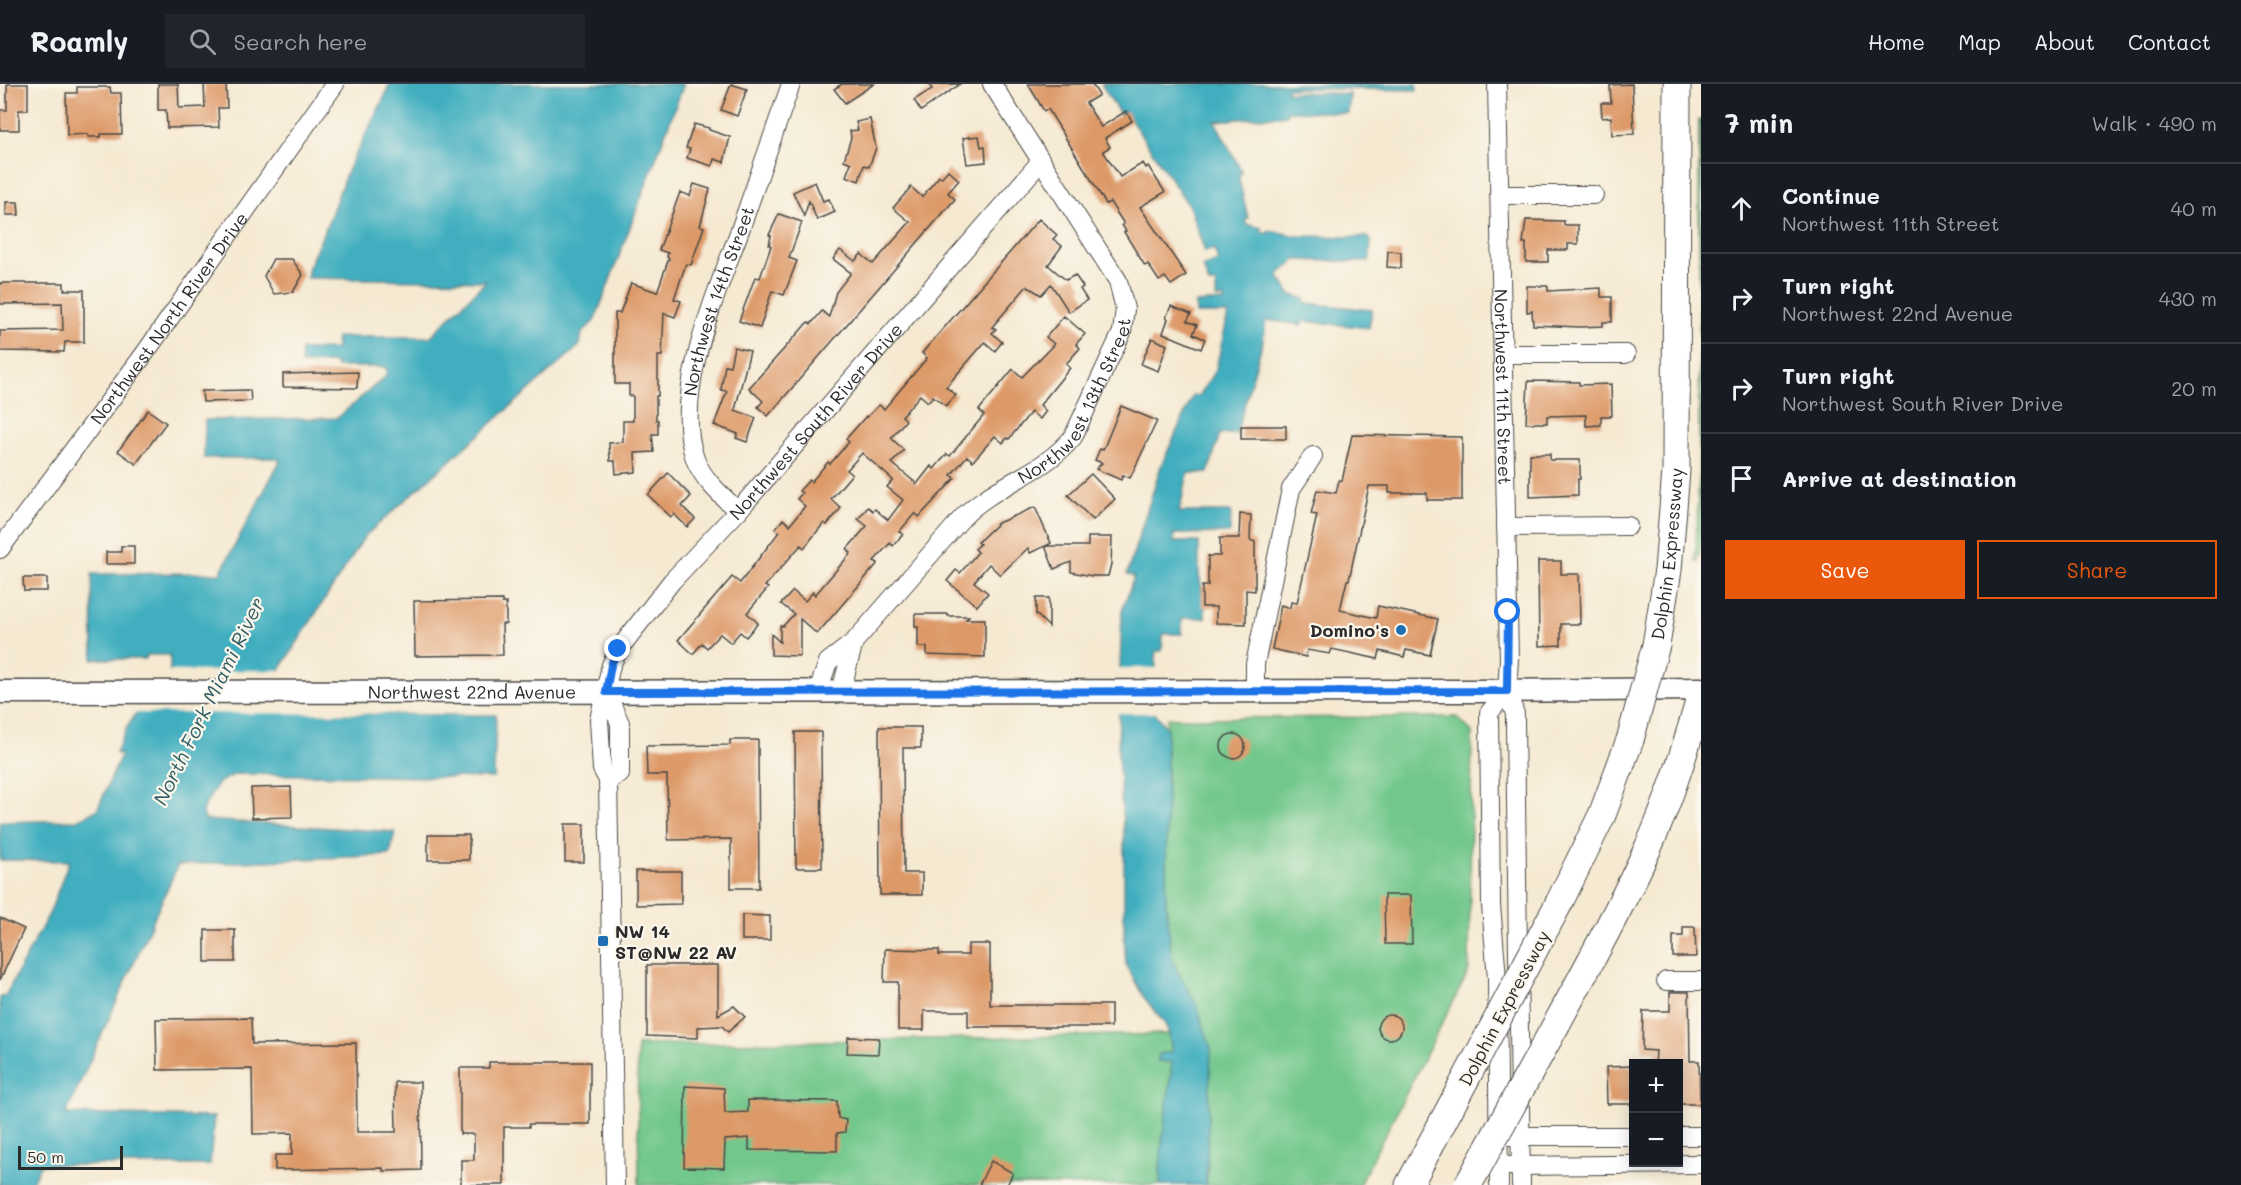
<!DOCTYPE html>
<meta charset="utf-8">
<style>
body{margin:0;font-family:Mali,sans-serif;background:#20242c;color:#f1f3f6}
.controls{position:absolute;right:18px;bottom:18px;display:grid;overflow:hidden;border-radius:0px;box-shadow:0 3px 15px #0003}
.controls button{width:54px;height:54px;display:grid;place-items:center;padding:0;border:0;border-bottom:2px solid #363941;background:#171b24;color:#f1f3f6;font:30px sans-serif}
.scale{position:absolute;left:18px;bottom:15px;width:105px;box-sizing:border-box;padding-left:6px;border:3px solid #2b2b2b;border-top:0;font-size:16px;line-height:21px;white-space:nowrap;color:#2b2b2b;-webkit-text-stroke:4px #fbf7ec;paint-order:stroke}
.stop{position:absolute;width:18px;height:18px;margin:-14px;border:4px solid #1a73e8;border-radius:50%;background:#fff}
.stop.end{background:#1a73e8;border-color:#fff;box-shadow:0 2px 6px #0008}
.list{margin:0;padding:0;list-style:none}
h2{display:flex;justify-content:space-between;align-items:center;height:78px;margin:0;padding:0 24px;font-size:26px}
h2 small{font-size:20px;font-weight:400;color:#9ea1a6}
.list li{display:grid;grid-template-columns:39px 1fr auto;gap:18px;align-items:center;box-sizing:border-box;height:90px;padding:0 24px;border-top:2px solid #363941}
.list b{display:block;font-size:22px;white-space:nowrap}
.list p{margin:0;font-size:20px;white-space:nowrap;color:#9ea1a6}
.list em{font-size:20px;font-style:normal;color:#9ea1a6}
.actions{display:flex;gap:12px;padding:18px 24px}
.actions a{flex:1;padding:14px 0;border:2px solid #ea580c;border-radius:0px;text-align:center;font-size:21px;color:#ea580c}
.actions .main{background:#ea580c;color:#fff}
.icon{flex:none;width:33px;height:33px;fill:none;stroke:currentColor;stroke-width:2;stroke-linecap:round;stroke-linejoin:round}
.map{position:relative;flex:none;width:1701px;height:1101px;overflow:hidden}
header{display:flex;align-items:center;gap:36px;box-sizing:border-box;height:84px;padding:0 30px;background:#171b24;border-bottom:2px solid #363941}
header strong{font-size:28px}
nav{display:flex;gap:33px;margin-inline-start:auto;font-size:21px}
.search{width:420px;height:54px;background:#20242c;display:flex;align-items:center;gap:15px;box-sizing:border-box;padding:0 21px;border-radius:0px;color:#9ea1a6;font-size:22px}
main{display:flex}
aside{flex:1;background:#171b24}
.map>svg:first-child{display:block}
.green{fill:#71c78c;stroke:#4e795c;stroke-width:1.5}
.water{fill:#41aebf;stroke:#366c75;stroke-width:1.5}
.pier{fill:#f5e9d2}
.building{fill:#dd9968}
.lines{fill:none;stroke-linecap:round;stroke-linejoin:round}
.minor-casing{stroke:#494844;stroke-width:20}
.major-casing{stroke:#494844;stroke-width:25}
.highway-casing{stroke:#494844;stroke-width:29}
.minor{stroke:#fff;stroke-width:18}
.major{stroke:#fff;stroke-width:22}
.highway{stroke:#fff;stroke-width:27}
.highway-bridge-casing{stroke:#494844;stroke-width:29;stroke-linecap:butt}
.highway-bridge{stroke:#fff;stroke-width:27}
.route{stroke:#1a73e8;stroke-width:8}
.poi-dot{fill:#1f6fb2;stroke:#fbf7ec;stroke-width:2}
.labels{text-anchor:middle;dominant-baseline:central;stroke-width:4.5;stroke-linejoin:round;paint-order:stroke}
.street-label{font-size:18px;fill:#2b2b2b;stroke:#fbf7ec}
.poi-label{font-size:18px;font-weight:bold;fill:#2b2b2b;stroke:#fbf7ec;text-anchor:end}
.water-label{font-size:20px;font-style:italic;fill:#345f66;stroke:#fbf7ec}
</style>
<header>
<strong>Roamly</strong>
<div class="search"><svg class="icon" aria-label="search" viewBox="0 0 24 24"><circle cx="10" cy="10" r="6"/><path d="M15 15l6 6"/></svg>Search here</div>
<nav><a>Home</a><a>Map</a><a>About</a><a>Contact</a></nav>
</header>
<main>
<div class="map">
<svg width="1701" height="1101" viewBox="0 0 1701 1101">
<rect width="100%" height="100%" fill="#fbf7ec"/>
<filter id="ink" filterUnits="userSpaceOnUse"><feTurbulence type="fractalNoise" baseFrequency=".0167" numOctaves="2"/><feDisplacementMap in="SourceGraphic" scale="12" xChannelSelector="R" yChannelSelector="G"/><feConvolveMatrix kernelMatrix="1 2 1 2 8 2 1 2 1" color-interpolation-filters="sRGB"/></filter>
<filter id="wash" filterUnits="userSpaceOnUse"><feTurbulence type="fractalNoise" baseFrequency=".008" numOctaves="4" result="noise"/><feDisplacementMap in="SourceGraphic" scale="24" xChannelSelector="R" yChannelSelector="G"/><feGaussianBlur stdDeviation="1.35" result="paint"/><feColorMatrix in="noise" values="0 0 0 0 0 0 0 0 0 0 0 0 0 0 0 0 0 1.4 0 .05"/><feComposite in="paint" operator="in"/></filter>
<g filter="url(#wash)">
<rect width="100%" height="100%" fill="#f5e9d2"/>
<g class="green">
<path d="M1699 36H1701V460L1697 477H1695L1699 394Z"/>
<path d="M1457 633 1472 648 1469 887 1359 1101H1206L1208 1086 1196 920 1172 877 1166 818 1167 634Z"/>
<path d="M1169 950 1172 968 1159 970 1158 977 1172 978C1169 1020 1159 1059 1160 1101H639L637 961Z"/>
</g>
<g class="water">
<path d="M389 0H684L595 236 582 249 580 261 365 452 253 628 496 631 494 694 235 690 218 699 202 726 205 736 395 748 390 771 178 781 66 1030 214 1033 210 1081H40L31 1101H0V913L5 912 50 828 69 777 0 776V738L77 736 97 726 121 671 116 669 127 643 149 611 170 586V571H147L146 575H93L92 490 220 489 280 377 276 374H204L205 336 337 334 386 292 387 285 384 283H336V279L301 280V266L336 265V253H430L486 197 307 194 309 182 329 136 347 87 386 10Z"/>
<path d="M1101 0H1417V6L1287 4V8L1350 10 1348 29 1287 27 1286 31 1215 37 1242 88 1240 89 1239 95 1248 134 1245 137 1246 140 1262 144 1261 148 1268 149 1269 146 1297 152 1368 153 1371 156 1370 175 1367 178 1296 176 1278 191 1290 210 1305 215V219L1372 226 1369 244 1303 237 1302 241 1266 236 1263 257 1236 350H1220L1208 389H1188L1179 428H1231L1230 449 1174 450V458H1199V490L1205 523V534H1182V550H1163L1162 567H1156L1155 629 1167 644 1166 818 1172 877 1196 920 1211 964 1206 1101H1160C1159 1059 1169 1020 1172 978L1158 977 1159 970 1172 968 1169 950 1165 940 1143 912 1126 881 1124 852V753L1118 671 1120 585 1122 527 1134 493 1127 490 1161 382 1193 311 1199 312 1216 285 1228 230H1196V219L1224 217V214H1216V200H1209L1203 183 1218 177 1214 165 1205 168 1189 122 1125 27 1120 30Z"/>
</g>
<g class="pier">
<path d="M1117 584H1159V629H1116Z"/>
<path d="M284 586 258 625 492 628V630L133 629 166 587Z"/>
</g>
<g id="blocks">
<g class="building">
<path d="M7 0H28V26H19V46H0V26H7Z"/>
<path d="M158 0H178L179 24 205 23 204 0H226L227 24H218L219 43 167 44 166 26H158Z"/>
<path d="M731 0 747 5 737 32 721 26Z"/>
<path d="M842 0H874L845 19 834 5Z"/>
<path d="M929 0H960L921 27 914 16 932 5Z"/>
<path d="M1028 0H1092L1099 11 1086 19 1101 43 1126 27 1132 37 1105 54 1110 63 1103 67 1120 93 1143 79 1146 84 1148 82 1165 108 1140 123 1186 191 1171 201 1165 193 1159 197 1148 180 1145 182 1124 148 1126 147 1122 141 1124 140 1110 118 1106 120 1048 25 1044 27Z"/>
<path d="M1632 0 1634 50 1612 51 1611 33 1602 34 1601 19H1611L1610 1Z"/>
<path d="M77 3H110L111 9H121L122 50H101V53H88V50L67 51 66 9H77Z"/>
<path d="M870 35 876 64 869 83 864 81 859 97 846 92 851 79 844 76 851 54 850 47 858 46 856 38Z"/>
<path d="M694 40 709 44V46L730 53 724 78 714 75 712 82 687 74 690 65 686 64Z"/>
<path d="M979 52 981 63 985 62 986 78 967 80 963 54Z"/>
<path d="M948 86 959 96 948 109 955 115 768 332 758 323 763 317 749 304 808 238 811 240 822 227 829 233 836 208 851 189 833 175 840 166 855 177 861 170 873 180 910 138 893 124 911 103 922 113 939 92 941 94Z"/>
<path d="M815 98 823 117 829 115 835 128 817 136 809 117 804 132 793 108Z"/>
<path d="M694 100 710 105 700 142 704 143 691 181 686 180 674 215 681 217 675 233 664 229 662 272H658V312H656V336H658V350H652L654 368 635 369 636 388 616 390 615 377H610L609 359 623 358V337H633V312H629V300H615V229H620L631 199 657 208 669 174 667 173 668 169 659 166 680 108 690 112Z"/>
<path d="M6 118H18L19 131H6Z"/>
<path d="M779 130 802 138 789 174 797 177 784 211 772 207 760 244 739 237 755 193 760 194 771 162 769 161 771 152 769 151Z"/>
<path d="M1039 135 1057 151 1053 155 1062 162 1048 181 1066 196 1075 191 1083 203 1080 205 1087 216 1069 228 1051 200 1041 211 1027 202 992 243 996 245 992 249 1002 258 995 267 985 258 946 303 956 311 946 322 933 312 928 318 920 311 902 332 906 336 891 354 904 366 892 379 917 400 931 382 934 385 947 370 950 372 984 331 979 326 1013 285 1022 293 1054 260 1046 253 1064 232 1085 250 1076 260 1080 264 1066 280 1070 284 1040 321 1046 327 1040 335 1031 328 1009 355 1007 354 1003 359 995 352 973 377 967 372 951 391 955 394 919 433 915 429 899 448 903 450 893 462 890 459 874 477 878 479 817 550 800 535V572L771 571V550L780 558V542H783L794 530 781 520 793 507 805 517 813 508 815 511 851 469 847 465 867 442 858 435 868 423 873 427 875 425 888 436 903 416 887 403 893 396 862 369 847 386 852 390 831 415 841 424 827 441 824 439 804 464 801 461 765 502 768 504 747 529 758 539 746 553 740 548 731 559 720 550 707 564 702 559 693 570 678 556 732 493 740 499 779 448 775 445 783 435 790 441 805 422 797 415 802 409 799 407 809 396 811 398 828 378 830 380 849 358 846 355 866 332 867 333 879 321 884 325 927 274 922 269Z"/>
<path d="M1526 136 1564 137V141H1578V160H1568V166H1548V178H1526V159H1523Z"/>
<path d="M1388 167 1401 168V184L1387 183Z"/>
<path d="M273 175H292L303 191 293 208 274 210 264 192Z"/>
<path d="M0 199H64V206H84V258H65L64 268 0 267V247L63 246 62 219 0 220Z"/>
<path d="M1527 202H1548V207L1601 204V213H1612V238H1603V242L1580 243 1533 241 1532 227 1527 228Z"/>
<path d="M1171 222 1191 230 1187 237 1197 241 1193 250 1205 255 1201 265 1163 249 1168 235 1166 234Z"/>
<path d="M1152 254 1167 261 1158 287 1141 280Z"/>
<path d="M734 263 750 267 735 326 756 334 747 358 736 354 738 350 714 341 727 307 721 306 725 281 730 282Z"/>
<path d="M358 288 357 304 283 303V290Z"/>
<path d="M1528 297 1579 298V301L1611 300 1612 332H1601V341L1586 342V331L1547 332V339H1526Z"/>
<path d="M250 306 251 317 203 318 202 307Z"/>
<path d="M1121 322 1157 337 1130 394 1123 391 1121 396 1096 385 1102 379 1095 376 1100 365 1103 366Z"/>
<path d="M148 326 166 339 136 380 118 367Z"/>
<rect x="1241" y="342" width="45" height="13"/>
<path d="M1352 351 1462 353V416H1427V409H1389V402H1369L1349 496H1347L1340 526 1376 534 1378 522 1438 535 1430 571 1406 566 1404 573 1380 567 1378 575 1332 565 1330 570 1307 566 1306 573 1272 565 1281 521 1290 524 1291 518 1297 519 1317 431 1311 430 1317 406 1336 409 1339 396 1342 397Z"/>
<path d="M1530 370H1550V376H1580V395H1578V411L1530 413Z"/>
<path d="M668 389 691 412 682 422 695 435 687 443 674 430 671 433 648 411Z"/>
<path d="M1091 390 1115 415 1093 436 1068 411Z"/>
<path d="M1035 423 1051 459 1046 462H1088V453H1112L1111 480 1108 492H1092L1071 488V478L1054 485 1045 462 1030 469 1028 464 1000 491 989 480 974 498 988 509 977 522 947 497 956 486 960 489 978 468 975 465 980 460 978 458 998 439Z"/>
<path d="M1240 430 1251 431 1250 456 1255 458V507L1246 506V540L1216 539V523H1202V502H1208V472H1220V454H1239Z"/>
<path d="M121 462H134V480H106V468H121Z"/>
<path d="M1538 477H1561V490H1579L1580 540H1561V561L1539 562Z"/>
<path d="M23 494H47V507H24Z"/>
<path d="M1036 514H1049V543L1036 530Z"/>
<path d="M502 516V519H506V540H502L503 571 415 572 414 517Z"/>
<path d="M915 530H948V532H969L966 535H985V573L927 571V563H918V543H915Z"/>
<path d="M879 643H921V664H903L904 789H922V811H880Z"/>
<path d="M795 648H821L822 784H796Z"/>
<circle cx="1233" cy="662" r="12"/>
<path d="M730 656H758L759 804H731V755L668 756 667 691H647L646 662 730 661Z"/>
<path d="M291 703 292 733 252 734 251 704Z"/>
<rect x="565" y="740" width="19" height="38"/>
<rect x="428" y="751" width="41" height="25"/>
<path d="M636 787H681V820L636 821Z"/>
<path d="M1384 811H1411L1412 860H1385Z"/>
<path d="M742 831 770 832V856H742Z"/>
<path d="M0 834 24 845 0 896Z"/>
<path d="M1683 843H1695L1696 873H1673V852H1683Z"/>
<rect x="205" y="846" width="30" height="32"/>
<path d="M968 860H990V921H1111V943H968V927H924V946H898V898H884L885 865 939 866V871H968Z"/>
<path d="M647 881H718V931L734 922 745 933 728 948 722 942 698 943V954L647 952Z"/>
<path d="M1670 908H1689L1690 977H1699L1700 1020H1678V980H1655L1656 967 1642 966 1643 927H1670Z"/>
<circle cx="1390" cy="943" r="12"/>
<path d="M251 934 252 960 356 959 357 1048H396L395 998H420L421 1086 383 1087V1084L275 1086V1071H292V1049L253 1050 252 985 157 986 156 935Z"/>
<path d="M848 953 879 954 878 970 847 969Z"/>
<path d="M489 978H590V1040H529V1043H504V1101H461V1076H474V1050H460V984H489Z"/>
<path d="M1634 982V1020H1607L1606 983Z"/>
<path d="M685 1002 724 1004 725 1029 748 1028V1016L837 1017 838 1034 846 1036 845 1048 837 1049V1067L749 1066V1054L725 1056 724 1084 684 1083Z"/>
<path d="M991 1077 1013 1089 1007 1101H979Z"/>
</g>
</g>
</g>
<g filter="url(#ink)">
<use href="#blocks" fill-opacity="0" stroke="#494844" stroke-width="1.5"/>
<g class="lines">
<defs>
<g id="minor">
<path id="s1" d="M1497 0 1509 575 1507 607 1515 630V638L1521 1101"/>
<path d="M1501 111H1594"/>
<path d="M1503 270H1626"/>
<path id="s2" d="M738 427C721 411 704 397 695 375 672 308 717 209 740 146 757 97 774 49 791 0"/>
<path d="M1506 443 1628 442"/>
<path id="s3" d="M0 465 145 269 335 0"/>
<path d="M818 607 828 578 854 558"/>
<path id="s4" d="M841 607 854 558 962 434C995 399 1041 392 1073 353L1122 248 1125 225 1118 197 992 0"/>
<path d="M1255 607V580L1291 405 1313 372"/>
<path d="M606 608 620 639V690L608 696"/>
<path d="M1666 897H1701"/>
<path d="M1509 1052H1634"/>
<path d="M1678 1052H1701"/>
<path d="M1509 1082 1701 1080"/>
<path id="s5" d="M615 1101 608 696 602 685 599 636 611 581 619 565 672 497 738 427 1041 77"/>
<path d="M1499 1101 1497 894 1491 821 1489 629 1507 607"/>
</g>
<g id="major">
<path id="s6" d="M0 608 1476 607 1701 605"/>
</g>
<g id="highway">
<path id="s7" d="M1656 561 1668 486 1676 387 1677 0"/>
<path d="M1559 819 1602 731 1630 656"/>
<path d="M1557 939C1588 882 1620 825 1647 766 1670 716 1686 663 1701 611"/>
<path d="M1409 1101 1464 998"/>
</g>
</defs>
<use href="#minor" class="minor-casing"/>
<use href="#major" class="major-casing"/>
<use href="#highway" class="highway-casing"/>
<use href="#minor" class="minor"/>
<use href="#major" class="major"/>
<use href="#highway" class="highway"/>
<defs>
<g id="highway-bridge">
<path d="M1630 656 1656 561"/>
<path d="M1464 998 1559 819"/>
<path d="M1468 1101 1557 939"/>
</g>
</defs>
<use href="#highway-bridge" class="highway-bridge-casing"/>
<use href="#highway-bridge" class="highway-bridge"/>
</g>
</g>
<g class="lines" filter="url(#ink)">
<path class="route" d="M618 565 611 581 606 608 1507 607 1508 528"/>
</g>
<g class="poi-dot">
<circle cx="1401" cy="546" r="6"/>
<rect x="597" y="851" width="12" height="12" rx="3"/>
</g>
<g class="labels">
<g class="street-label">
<text stroke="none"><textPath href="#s2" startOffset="231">Northwest 14th Street</textPath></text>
<text stroke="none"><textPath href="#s3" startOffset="286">Northwest North River Drive</textPath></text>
<text stroke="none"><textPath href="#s1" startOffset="303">Northwest 11th Street</textPath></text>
<text stroke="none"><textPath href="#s4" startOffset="384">Northwest 13th Street</textPath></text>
<text stroke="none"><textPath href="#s5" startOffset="842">Northwest South River Drive</textPath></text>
<text stroke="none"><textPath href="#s7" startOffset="92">Dolphin Expressway</textPath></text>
<text stroke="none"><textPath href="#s6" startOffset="472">Northwest 22nd Avenue</textPath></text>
<text transform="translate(1504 924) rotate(-62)">Dolphin Expressway</text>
</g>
<g class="poi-label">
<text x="1389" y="546">Domino's</text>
<text x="615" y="847" text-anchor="start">NW 14<tspan x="615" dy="21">ST@NW 22 AV</tspan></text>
</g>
<g class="water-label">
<text transform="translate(208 617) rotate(-64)">North Fork Miami River</text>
</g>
</g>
</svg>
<div class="controls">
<button>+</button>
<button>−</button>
</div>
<div class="scale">50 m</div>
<div class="stop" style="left:1508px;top:528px"></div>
<div class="stop end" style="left:618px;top:565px"></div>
</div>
<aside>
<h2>7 min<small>Walk · 490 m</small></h2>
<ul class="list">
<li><svg class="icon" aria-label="ahead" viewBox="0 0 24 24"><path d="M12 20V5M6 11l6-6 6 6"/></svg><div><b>Continue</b><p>Northwest 11th Street</p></div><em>40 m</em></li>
<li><svg class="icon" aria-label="right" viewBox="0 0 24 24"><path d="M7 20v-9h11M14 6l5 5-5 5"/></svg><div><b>Turn right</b><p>Northwest 22nd Avenue</p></div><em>430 m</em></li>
<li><svg class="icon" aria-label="right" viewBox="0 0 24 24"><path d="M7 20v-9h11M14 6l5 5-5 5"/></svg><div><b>Turn right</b><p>Northwest South River Drive</p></div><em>20 m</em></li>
<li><svg class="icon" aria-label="arrive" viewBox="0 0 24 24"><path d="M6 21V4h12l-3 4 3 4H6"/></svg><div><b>Arrive at destination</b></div></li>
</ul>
<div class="actions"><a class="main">Save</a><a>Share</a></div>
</aside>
</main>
